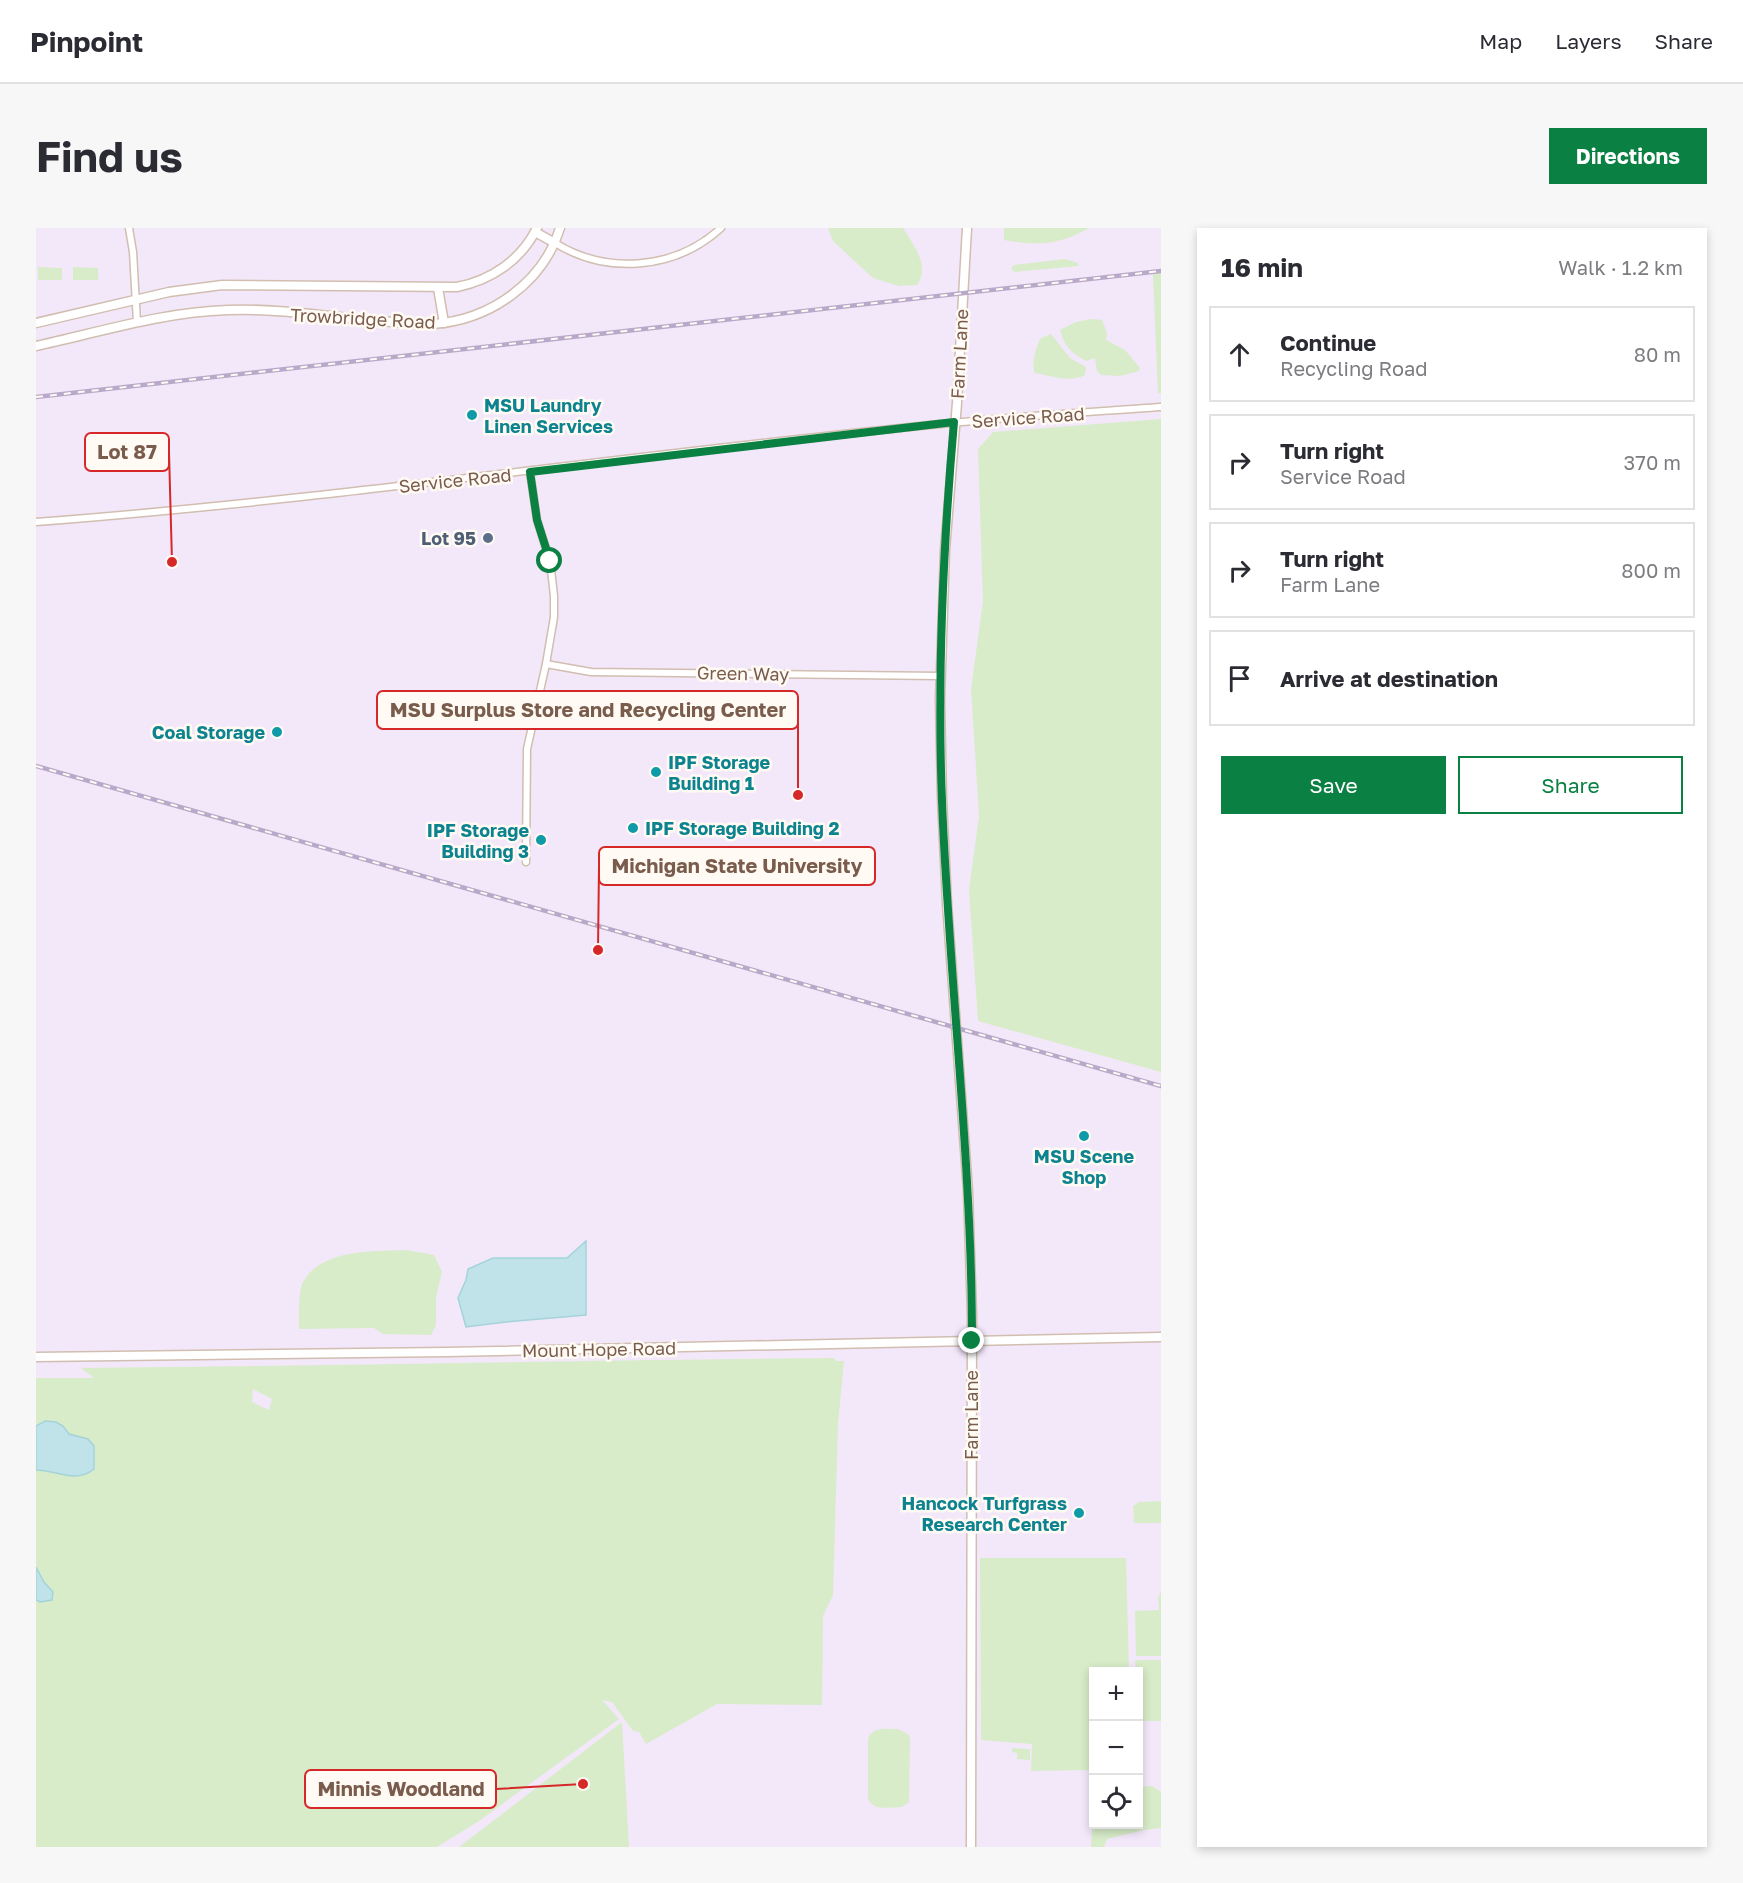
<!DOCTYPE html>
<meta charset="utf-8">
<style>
body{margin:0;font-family:"Golos Text",sans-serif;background:#f7f7f7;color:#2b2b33}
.controls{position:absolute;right:18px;bottom:18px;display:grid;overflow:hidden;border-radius:0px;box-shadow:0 3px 9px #0003}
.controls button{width:54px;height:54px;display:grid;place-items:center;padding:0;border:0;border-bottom:2px solid #e1e1e2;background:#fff;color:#2b2b33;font:30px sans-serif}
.stop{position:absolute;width:18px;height:18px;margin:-14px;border:4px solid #0b8043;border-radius:50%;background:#fff}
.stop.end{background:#0b8043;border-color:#fff;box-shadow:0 2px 6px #0008}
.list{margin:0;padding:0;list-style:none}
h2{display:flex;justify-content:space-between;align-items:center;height:78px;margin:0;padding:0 24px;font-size:26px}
h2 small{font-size:20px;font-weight:400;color:#7c7c81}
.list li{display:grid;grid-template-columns:39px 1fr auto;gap:18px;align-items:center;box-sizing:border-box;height:96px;margin:0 12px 12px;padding:0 12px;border:2px solid #e1e1e2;border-radius:0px}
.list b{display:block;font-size:22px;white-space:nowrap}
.list p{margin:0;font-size:20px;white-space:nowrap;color:#7c7c81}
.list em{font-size:20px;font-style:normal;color:#7c7c81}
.actions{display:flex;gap:12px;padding:18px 24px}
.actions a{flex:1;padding:14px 0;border:2px solid #0b8043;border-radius:0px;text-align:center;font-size:21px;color:#0b8043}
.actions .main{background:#0b8043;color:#fff}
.icon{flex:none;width:33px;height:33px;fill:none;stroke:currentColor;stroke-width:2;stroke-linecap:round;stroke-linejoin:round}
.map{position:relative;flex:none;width:1125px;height:1619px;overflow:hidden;border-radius:0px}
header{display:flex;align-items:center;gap:36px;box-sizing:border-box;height:84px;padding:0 30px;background:#fff;border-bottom:2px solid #e1e1e2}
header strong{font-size:28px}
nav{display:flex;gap:33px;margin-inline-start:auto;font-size:21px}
.intro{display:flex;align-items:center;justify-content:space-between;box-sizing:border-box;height:144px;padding:0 36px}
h1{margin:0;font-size:42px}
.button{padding:15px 27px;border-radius:0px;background:#0b8043;color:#fff;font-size:21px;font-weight:700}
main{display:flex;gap:36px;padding:0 36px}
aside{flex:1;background:#fff;border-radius:0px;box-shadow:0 3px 9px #0003}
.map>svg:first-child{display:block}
.education{fill:#f3e8fa;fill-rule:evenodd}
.green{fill:#d8ecc9;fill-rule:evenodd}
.water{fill:#bfe3e8;stroke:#a5d3da;stroke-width:1.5}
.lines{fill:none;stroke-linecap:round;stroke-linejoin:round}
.minor-casing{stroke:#d1beb0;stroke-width:9}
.tertiary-casing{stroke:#d1beb0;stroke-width:11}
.minor{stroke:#fff;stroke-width:6}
.tertiary{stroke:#fff;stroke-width:8}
.rail-casing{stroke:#b9a8c9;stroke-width:4.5}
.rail{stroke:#fffaf3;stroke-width:2;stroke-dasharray:7;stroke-linecap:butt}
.route{stroke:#0b8043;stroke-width:8}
.culture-dot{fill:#0f9aa8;stroke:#fffaf3;stroke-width:2}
.service-dot{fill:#5c6f8a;stroke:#fffaf3;stroke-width:2}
.labels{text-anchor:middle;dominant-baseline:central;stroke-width:5;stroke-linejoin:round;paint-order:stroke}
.street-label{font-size:18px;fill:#7a5c4d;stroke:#fffaf3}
.culture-label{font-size:18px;font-weight:bold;fill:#0d838f;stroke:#fffaf3;text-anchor:start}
.service-label{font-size:18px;font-weight:bold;fill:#4e5e75;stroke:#fffaf3;text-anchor:end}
.leader{fill:none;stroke:#d62828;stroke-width:2}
.callout-dot{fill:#d62828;stroke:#fffaf3;stroke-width:2}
.callout{fill:#fffaf3;stroke:#d62828;stroke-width:2}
.callout-label{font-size:20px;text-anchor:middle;font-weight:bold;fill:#7a5c4d}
</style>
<header>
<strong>Pinpoint</strong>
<nav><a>Map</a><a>Layers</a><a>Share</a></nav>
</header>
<div class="intro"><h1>Find us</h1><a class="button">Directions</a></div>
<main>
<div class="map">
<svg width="1125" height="1619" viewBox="0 0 1125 1619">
<rect width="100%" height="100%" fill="#fdf6ec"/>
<path class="education" d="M0 0H1125V1619H0ZM1058 1444H1102V1596H1058Z"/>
<g class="green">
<path d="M792 0H867C877 17 895 38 881 57L863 58 837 50 797 13Z"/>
<path d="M968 0H1053C1024 17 1001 18 968 12Z"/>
<path d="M1029 31 1042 35 1043 38 978 44 975 40 978 37Z"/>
<path d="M2 39 26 40V52H2Z"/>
<path d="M37 39 62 40V52H37Z"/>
<path d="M1125 45V165H1122L1117 46Z"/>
<path d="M1056 91 1066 92 1071 105 1070 112 1089 122 1104 140 1103 143 1084 148 1065 147 1061 143 1059 130 1050 133C1034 124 1029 119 1024 102L1040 94Z"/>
<path d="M1015 106 1034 130 1050 139 1049 147C1034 155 1015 148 999 145 995 136 1000 118 1005 110Z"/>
<path d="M1125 191V844L942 793 933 662 943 588 935 461 947 373 942 221 957 204Z"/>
<path d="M371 1022 398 1027 406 1044 400 1069V1097L395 1107 347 1106 338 1100 263 1101C263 1090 262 1063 267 1054 285 1021 338 1023 371 1022Z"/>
<path d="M798 1130 800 1133H808L802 1196 797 1367 787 1388 786 1477 681 1476 610 1516 603 1504 597 1503 576 1474 566 1472 583 1491 443 1593 401 1619H0V1150H58L45 1140C296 1138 547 1132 798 1130ZM217 1161 236 1171 233 1182 216 1174Z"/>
<path d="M1125 1273V1295H1098L1097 1278 1103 1274Z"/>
<path d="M944 1330H1090L1093 1443 1058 1444 1057 1542 995 1543 996 1516 945 1512Z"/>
<path d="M1125 1363V1428H1100L1099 1383 1123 1382 1122 1370Z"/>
<path d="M1099 1432H1125V1493H1103L1102 1444 1100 1443Z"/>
<path d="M586 1494 593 1619H423Z"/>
<path d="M862 1501 872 1506 874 1511 873 1574 866 1579C854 1579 836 1584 832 1570V1511C837 1498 850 1501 862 1501Z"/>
<path d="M976 1520 994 1521V1532L981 1531V1525L976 1524Z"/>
<path d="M1116 1558 1125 1564V1600L1108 1602 1071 1611 1068 1619H1055L1057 1585 1058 1596H1102L1103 1559Z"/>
</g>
<g class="water">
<path d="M550 1013V1087L470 1094 430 1099 422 1070 430 1052 432 1041 457 1030H531Z"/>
<path d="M9 1193 20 1194 27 1198 33 1206 52 1211 58 1218V1241C40 1256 20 1242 0 1242V1198Z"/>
<path d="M0 1339 8 1354 17 1364 16 1372 4 1374 0 1372Z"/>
</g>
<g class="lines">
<defs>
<g id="minor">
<path d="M93 0 97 24 101 94"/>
<path d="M519 15C571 47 639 42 685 0"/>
<path d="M0 294C306 271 610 224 915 195 985 188 1055 184 1125 179"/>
<path d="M510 436 555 444 905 448"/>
<path d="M490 634 491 521 510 436 518 389V368L514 333 501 292 494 244"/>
</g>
<g id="tertiary">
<path d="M931 0 921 175 909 322 904 471 906 571 911 676 932 963 936 1087 935 1619"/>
<path d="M499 4 519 15"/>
<path d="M402 60 408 95"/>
<path d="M0 95 133 64 186 57 421 59C456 52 485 32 501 0"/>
<path d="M0 118C64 104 127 84 192 82 242 80 293 89 343 93 361 94 379 97 397 96 454 92 507 55 524 0"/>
<path d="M0 1129 411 1124 1125 1109"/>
</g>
</defs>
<use href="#minor" class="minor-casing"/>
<use href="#tertiary" class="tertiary-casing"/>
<use href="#minor" class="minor"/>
<use href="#tertiary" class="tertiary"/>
<defs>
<g id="rail">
<path d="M0 169 1125 43"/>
<path d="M0 538 1125 858"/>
</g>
</defs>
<use href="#rail" class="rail-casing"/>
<use href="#rail" class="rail"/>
</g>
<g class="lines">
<path class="route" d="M514 333 501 292 494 244 918 194C907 320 901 447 906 573 913 753 936 932 936 1113"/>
</g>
<g class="culture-dot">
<circle cx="436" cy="187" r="6"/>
<circle cx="241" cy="504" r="6"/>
<circle cx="620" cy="544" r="6"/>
<circle cx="597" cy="600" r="6"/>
<circle cx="505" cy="612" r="6"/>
<circle cx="1048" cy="908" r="6"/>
<circle cx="1043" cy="1285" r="6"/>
</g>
<circle class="service-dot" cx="452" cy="310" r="6"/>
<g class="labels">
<g class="street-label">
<text transform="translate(327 90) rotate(3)">Trowbridge Road</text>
<text transform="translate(923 126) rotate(-87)">Farm Lane</text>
<text transform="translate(992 189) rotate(-4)">Service Road</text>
<text transform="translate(419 252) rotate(-6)">Service Road</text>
<text transform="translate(707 445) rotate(1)">Green Way</text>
<text transform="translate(563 1121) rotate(-1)">Mount Hope Road</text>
<text transform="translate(935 1187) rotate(-90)">Farm Lane</text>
</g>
<g class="culture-label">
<text x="448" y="177">MSU Laundry<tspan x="448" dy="21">Linen Services</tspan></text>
<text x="229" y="504" text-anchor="end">Coal Storage</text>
<text x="632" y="534">IPF Storage<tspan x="632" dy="21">Building 1</tspan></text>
<text x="609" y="600">IPF Storage Building 2</text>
<text x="493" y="602" text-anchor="end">IPF Storage<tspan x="493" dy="21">Building 3</tspan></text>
<text x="1048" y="928" text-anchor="middle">MSU Scene<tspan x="1048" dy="21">Shop</tspan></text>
<text x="1031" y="1275" text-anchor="end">Hancock Turfgrass<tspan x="1031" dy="21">Research Center</tspan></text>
</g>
<g class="service-label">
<text x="440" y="310">Lot 95</text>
</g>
</g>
<path class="leader" d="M136 334L133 224M762 567L762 482M562 722L563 638M547 1556L460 1561"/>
<g class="callout-dot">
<circle cx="136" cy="334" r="6"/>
<circle cx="762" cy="567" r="6"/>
<circle cx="562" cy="722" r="6"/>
<circle cx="547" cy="1556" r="6"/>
</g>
<g class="callout">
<rect x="49" y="205" width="84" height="38" rx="6"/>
<rect x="341" y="463" width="421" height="38" rx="6"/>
<rect x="563" y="619" width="276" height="38" rx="6"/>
<rect x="269" y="1542" width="191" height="38" rx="6"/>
</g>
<g class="callout-label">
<text x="91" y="231">Lot 87</text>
<text x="552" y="489">MSU Surplus Store and Recycling Center</text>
<text x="701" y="645">Michigan State University</text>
<text x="365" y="1568">Minnis Woodland</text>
</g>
</svg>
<div class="controls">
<button>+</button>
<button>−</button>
<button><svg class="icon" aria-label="locate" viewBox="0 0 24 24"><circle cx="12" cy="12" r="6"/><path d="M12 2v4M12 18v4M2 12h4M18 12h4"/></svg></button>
</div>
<div class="stop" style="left:514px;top:333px"></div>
<div class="stop end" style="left:936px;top:1113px"></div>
</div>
<aside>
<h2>16 min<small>Walk · 1.2 km</small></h2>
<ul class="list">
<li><svg class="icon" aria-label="ahead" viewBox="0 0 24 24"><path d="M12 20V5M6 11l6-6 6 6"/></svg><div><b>Continue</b><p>Recycling Road</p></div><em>80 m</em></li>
<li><svg class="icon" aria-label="right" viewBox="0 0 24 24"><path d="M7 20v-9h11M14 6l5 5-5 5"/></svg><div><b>Turn right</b><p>Service Road</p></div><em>370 m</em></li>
<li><svg class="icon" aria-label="right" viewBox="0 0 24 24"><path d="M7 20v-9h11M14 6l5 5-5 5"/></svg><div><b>Turn right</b><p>Farm Lane</p></div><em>800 m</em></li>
<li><svg class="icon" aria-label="arrive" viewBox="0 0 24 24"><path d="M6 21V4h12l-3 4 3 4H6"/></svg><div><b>Arrive at destination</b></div></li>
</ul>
<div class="actions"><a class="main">Save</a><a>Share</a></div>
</aside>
</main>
